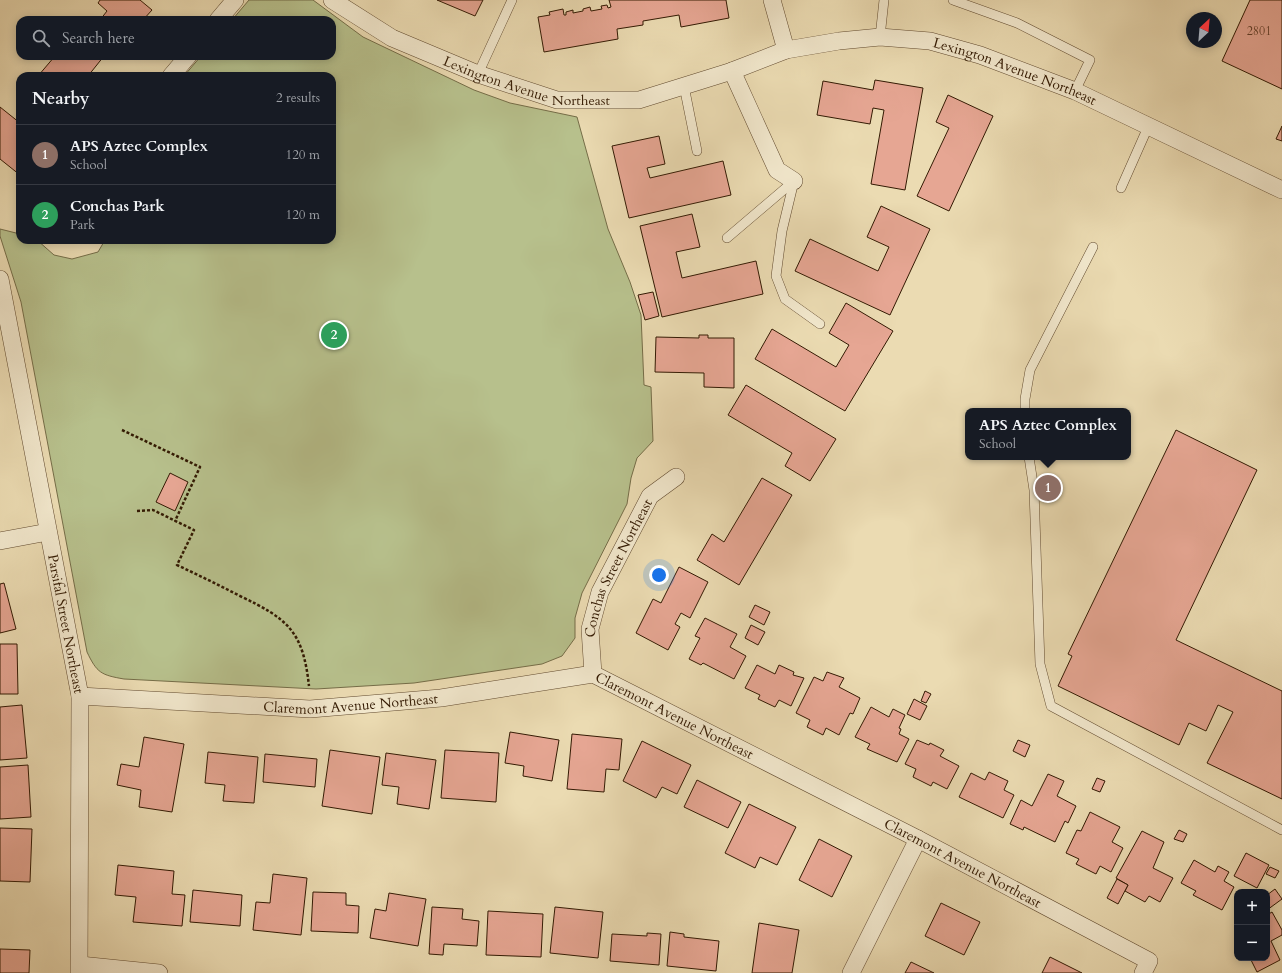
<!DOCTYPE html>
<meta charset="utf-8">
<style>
body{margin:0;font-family:Cardo,serif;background:#20242c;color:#f1f3f6}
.controls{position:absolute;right:12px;bottom:12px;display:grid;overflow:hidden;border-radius:8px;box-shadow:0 2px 10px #0003}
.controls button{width:36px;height:36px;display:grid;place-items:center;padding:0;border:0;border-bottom:1px solid #363941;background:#171b24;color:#f1f3f6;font:20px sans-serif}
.compass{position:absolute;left:1186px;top:12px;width:36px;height:36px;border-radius:50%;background:#171b24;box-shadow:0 2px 10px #0003;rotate:26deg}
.you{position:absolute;left:659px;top:575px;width:14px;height:14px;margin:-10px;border:3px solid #fff;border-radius:50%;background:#1a73e8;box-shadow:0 0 0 6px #1a73e833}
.badge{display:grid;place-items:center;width:26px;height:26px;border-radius:50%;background:#c59692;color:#fff;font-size:13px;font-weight:700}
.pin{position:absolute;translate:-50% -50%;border:2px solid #fff;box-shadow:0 1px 4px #0006}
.popup{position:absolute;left:965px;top:408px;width:166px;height:52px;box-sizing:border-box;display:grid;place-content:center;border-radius:8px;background:#171b24;filter:drop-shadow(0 1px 3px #0005);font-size:13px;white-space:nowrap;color:#9ea1a6}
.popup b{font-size:15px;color:#f1f3f6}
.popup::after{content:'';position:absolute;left:50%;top:100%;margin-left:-8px;border:8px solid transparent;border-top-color:#171b24}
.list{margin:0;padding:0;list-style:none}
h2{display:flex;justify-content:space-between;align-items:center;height:52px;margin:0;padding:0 16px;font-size:17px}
h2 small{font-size:13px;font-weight:400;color:#9ea1a6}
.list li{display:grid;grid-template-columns:26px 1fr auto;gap:12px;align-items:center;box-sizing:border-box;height:60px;padding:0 16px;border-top:1px solid #363941}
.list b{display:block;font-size:15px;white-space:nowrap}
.list p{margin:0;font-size:13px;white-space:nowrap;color:#9ea1a6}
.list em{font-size:13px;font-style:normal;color:#9ea1a6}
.icon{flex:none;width:22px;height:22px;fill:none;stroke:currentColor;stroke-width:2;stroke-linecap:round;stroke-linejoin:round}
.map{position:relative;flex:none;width:1282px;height:973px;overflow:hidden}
.search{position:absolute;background:#171b24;box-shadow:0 2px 10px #0003;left:16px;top:16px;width:320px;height:44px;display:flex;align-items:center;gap:10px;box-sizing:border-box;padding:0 14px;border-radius:12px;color:#9ea1a6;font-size:15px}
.panel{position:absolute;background:#171b24;box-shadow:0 2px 10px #0003;left:16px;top:72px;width:320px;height:172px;border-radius:12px}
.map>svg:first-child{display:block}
.green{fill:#b7c08c;stroke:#756d48}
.building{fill:#e6a693;stroke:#331a03}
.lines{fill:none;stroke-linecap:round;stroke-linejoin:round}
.lane-casing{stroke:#614a2f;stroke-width:10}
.street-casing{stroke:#614a2f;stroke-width:18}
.path{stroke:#331a03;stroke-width:2.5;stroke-dasharray:3 2;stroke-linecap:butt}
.lane{stroke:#f2e8cd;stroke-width:9}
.street{stroke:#f2e8cd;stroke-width:17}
.labels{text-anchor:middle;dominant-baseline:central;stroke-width:3;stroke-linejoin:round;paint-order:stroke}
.number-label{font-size:12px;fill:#603d27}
.street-label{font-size:14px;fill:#331a03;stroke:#f2e8cd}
</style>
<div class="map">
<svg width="1282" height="973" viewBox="0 0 1282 973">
<rect width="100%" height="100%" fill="#ebdbb2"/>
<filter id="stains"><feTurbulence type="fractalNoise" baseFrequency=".005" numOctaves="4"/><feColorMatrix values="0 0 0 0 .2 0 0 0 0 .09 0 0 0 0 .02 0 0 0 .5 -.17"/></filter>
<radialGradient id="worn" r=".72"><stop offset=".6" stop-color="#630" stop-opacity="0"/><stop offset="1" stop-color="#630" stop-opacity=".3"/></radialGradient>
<path class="green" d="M249 0H313L363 37 474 90 510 103 577 117 608 229 630 282 641 315 644 385 651 387 653 441 637 458 631 478 627 504 582 593 575 618V638L562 656 542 664 414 683 316 689 124 679C101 675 97 673 87 652L21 302 0 236V229L20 234V240H37L54 255 72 259 98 252 105 240H332V76H184L201 56H332V20H232Z"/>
<g class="building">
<path d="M100 0H140L152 10 143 20H100L107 11 98 3Z"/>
<path d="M437 0H483L475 16Z"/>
<path d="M609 0H726L729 18 681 27 679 15 643 21V25L617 29 618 39 544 52 538 17 550 15 549 12 563 9 564 15H566V12L573 10V13L583 11V9L590 7 591 11 602 9 601 6 607 5 608 8 611 7Z"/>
<path d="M1250 0H1282V89L1222 61Z"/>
<path d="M55 56H104L88 76H38Z"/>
<path d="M875 80 923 88 905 190 871 184 884 110 873 108 870 124 817 115 823 81 873 90Z"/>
<path d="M948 95 993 116 949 211 917 196 949 128 936 122Z"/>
<path d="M0 107 20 123V175L0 159Z"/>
<path d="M1282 126V141L1276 139Z"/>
<path d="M659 136 665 164 647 168 650 178 723 161 731 195 629 218 612 146Z"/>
<path d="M881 206 930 229 890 315 795 271 810 239 878 271 889 247 867 237Z"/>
<path d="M692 214 700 247 676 252 682 278 756 261 763 294 662 317 640 226Z"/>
<path d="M653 292 659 316 645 320 638 295Z"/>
<path d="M846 303 893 331 845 411 755 359 772 329 836 367 849 345 829 333Z"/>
<path d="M699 335H708V338H734V388L704 387V373L655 372 656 337 699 338Z"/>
<path d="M746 385 836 439 810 481 785 466 792 453 728 415Z"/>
<path d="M1176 430 1257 470 1176 640 1282 691V799L1207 763 1233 712 1218 705 1206 731 1189 723 1179 745 1058 686 1072 656 1068 654Z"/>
<path d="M170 473 188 482 175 511 156 502Z"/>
<path d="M762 478 792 495 739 585 697 560 712 534 724 542Z"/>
<path d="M679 567 708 582 690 618 681 613 675 624 680 627 668 650 636 633 653 599 661 603Z"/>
<path d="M4 583 16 629 0 633V584Z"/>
<path d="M755 605 770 612 764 625 749 617Z"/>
<path d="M705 618 737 634 730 647 746 656 734 679 703 663 701 665 689 659 700 638 695 636Z"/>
<path d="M751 625 765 632 758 645 745 638Z"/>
<path d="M0 644H17L18 694H0Z"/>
<path d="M757 665 775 674 779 665 794 672 793 675 804 678 791 706 779 700 775 707 758 699 760 695 745 688Z"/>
<path d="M827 672 844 678 839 687 860 698 853 714 850 713 839 735 826 728 823 735 807 727 810 720 796 713 814 677 823 681Z"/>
<path d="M925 691 931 694 926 703 921 701Z"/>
<path d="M914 699 927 706 920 720 907 714Z"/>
<path d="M22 705 27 758 0 760V707Z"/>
<path d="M871 707 889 717 893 709 905 715 899 728 901 729 899 734 909 739 897 762 867 749 870 744 855 737Z"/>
<path d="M510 732 559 740 552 781 523 776 524 766 505 763Z"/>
<path d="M572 734 622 739 619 770 606 769 604 792 567 789Z"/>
<path d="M144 737 184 744 172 812 139 807 141 790 117 785 121 764 139 767Z"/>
<path d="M917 740 929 745 930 743 944 750 940 756 959 766 947 789 933 782 931 786 913 777 916 769 905 764Z"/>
<path d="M1018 740 1030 745 1025 757 1013 751Z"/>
<path d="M642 741 691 765 677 794 662 787 656 798 623 781Z"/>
<path d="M330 750 380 757 372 814 322 806Z"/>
<path d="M445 750 499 753 496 802 441 798Z"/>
<path d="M208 752 258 757 254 803 223 801 225 785 205 783Z"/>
<path d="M386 753 436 760 429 809 397 804 399 787 382 785Z"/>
<path d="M265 754 317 759 315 787 263 782Z"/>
<path d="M28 765 31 817 0 819V767Z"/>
<path d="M989 772 1008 781 1004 790 1014 795 1003 818 959 797 971 773 985 780Z"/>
<path d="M1048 774 1064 781 1057 796 1076 806 1068 823 1065 821 1055 842 1024 827 1023 830 1010 824 1021 800 1032 806Z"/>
<path d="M1097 778 1105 781 1100 792 1092 789Z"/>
<path d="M697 780 741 802 728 828 684 807Z"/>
<path d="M749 804 796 827 777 865 760 857 755 868 725 853Z"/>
<path d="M1090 812 1120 827 1112 842 1123 848 1111 872 1100 866 1096 874 1076 864 1079 859 1066 853 1077 830 1081 831Z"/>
<path d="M0 828 32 829 30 882 0 881Z"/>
<path d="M1179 830 1187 834 1183 842 1174 839Z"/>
<path d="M1142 831 1164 842 1153 868 1173 878 1160 902 1149 896 1145 902 1125 891 1128 885 1116 878Z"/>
<path d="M819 839 852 856 832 897 799 880Z"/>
<path d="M1246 853 1269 865 1257 888 1234 876Z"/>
<path d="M1194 860 1215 872 1218 866 1229 872 1224 881 1234 887 1222 910 1193 895 1196 891 1181 883Z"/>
<path d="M118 865 174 871 172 894 185 895 182 926 133 922 136 897 115 895Z"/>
<path d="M1270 867 1279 871 1275 878 1266 874Z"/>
<path d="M273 874 307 878 301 935 253 930 256 902 270 903Z"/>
<path d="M1117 879 1128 885 1118 904 1107 898Z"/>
<path d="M1275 889 1282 899 1267 910V895Z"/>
<path d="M193 890 242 895 240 926 190 922Z"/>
<path d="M313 892 346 893V905L359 906 358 933 311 931Z"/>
<path d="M389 893 426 899 418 946 370 938 375 909 386 911Z"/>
<path d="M941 903 980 922 964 955 925 936Z"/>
<path d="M432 907 463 909 462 919 479 921 477 946 444 944 443 955 429 954Z"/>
<path d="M555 907 603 912 598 958 550 953Z"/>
<path d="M488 911 543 914 541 957 486 955Z"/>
<path d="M1272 912 1282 930V935L1271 941 1280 960 1257 972 1250 958H1267V915Z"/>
<path d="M759 923 799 930 792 973H752Z"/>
<path d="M670 932 684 934V937L719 941 716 971 667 966Z"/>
<path d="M647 933 661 934 659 965 610 961 612 934 647 936Z"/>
<path d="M0 949 30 950 29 973H0Z"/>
<path d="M1050 957 1082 973H1042Z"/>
<path d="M911 962 934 973H905Z"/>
</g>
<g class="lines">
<defs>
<g id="lane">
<path d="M953 0 1017 23 1090 60 1075 91"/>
<path d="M880 37 884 0"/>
<path d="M478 74 512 0"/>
<path d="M684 86 697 151"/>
<path d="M794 181 782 231 776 276 785 299 820 324"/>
<path d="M1121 188 1148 127"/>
<path d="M727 238 794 181"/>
<path d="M1025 411V399L1030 370 1093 247"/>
<path d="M1029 457 1034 490 1040 664 1051 706 1282 830"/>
</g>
<g id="street">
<path id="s1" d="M332 0 392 38 478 74 557 100H639L732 71 786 50 839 41 880 37 930 41 980 55 1075 91 1282 190"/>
<path d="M772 0 786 50"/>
<path d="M218 20 235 0"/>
<path d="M732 71 777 170 794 181"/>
<path d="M171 76 188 56"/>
<path id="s2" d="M0 279 80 696 79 973"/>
<path d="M0 541 48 532"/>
<path id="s3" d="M593 674 590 629 600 592 650 496 676 477"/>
<path id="s4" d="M80 696 310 709 441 698 593 674 918 839 1149 961 1143 973"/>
<path d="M80 965 159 973"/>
<path d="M851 973 918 839"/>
</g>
</defs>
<use href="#lane" class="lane-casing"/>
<use href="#street" class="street-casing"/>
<g class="path">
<path d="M122 430 200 467 175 521"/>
<path d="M137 511 153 510 194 530 177 565C198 575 219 585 240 596 288 619 303 631 309 686"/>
</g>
<use href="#lane" class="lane"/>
<use href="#street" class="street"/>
</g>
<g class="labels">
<g class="number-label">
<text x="1259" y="31">2801</text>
</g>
<g class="street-label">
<text stroke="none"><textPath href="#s1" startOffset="720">Lexington Avenue Northeast</textPath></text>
<text stroke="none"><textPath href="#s1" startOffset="214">Lexington Avenue Northeast</textPath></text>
<text stroke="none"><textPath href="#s3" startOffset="112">Conchas Street Northeast</textPath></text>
<text stroke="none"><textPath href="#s2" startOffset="351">Parsifal Street Northeast</textPath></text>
<text stroke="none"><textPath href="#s4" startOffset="271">Claremont Avenue Northeast</textPath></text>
<text stroke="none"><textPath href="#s4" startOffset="607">Claremont Avenue Northeast</textPath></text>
<text stroke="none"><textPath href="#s4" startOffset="931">Claremont Avenue Northeast</textPath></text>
</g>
</g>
<rect width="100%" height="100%" filter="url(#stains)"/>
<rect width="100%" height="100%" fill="url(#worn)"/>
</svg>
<div class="controls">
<button>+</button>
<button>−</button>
</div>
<svg class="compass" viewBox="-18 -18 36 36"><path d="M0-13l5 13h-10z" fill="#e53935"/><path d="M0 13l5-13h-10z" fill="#9ea1a6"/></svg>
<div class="you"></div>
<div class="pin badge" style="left:1048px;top:488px;background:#8d6e63">1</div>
<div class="popup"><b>APS Aztec Complex</b>School</div>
<div class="pin badge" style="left:334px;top:335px;background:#2e9e5b">2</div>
<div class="search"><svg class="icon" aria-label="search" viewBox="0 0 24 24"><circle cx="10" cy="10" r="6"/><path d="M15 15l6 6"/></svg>Search here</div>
<section class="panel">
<h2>Nearby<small>2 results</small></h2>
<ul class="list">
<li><span class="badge" style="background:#8d6e63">1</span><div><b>APS Aztec Complex</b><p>School</p></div><em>120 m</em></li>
<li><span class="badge" style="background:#2e9e5b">2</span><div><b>Conchas Park</b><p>Park</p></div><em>120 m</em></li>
</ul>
</section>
</div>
